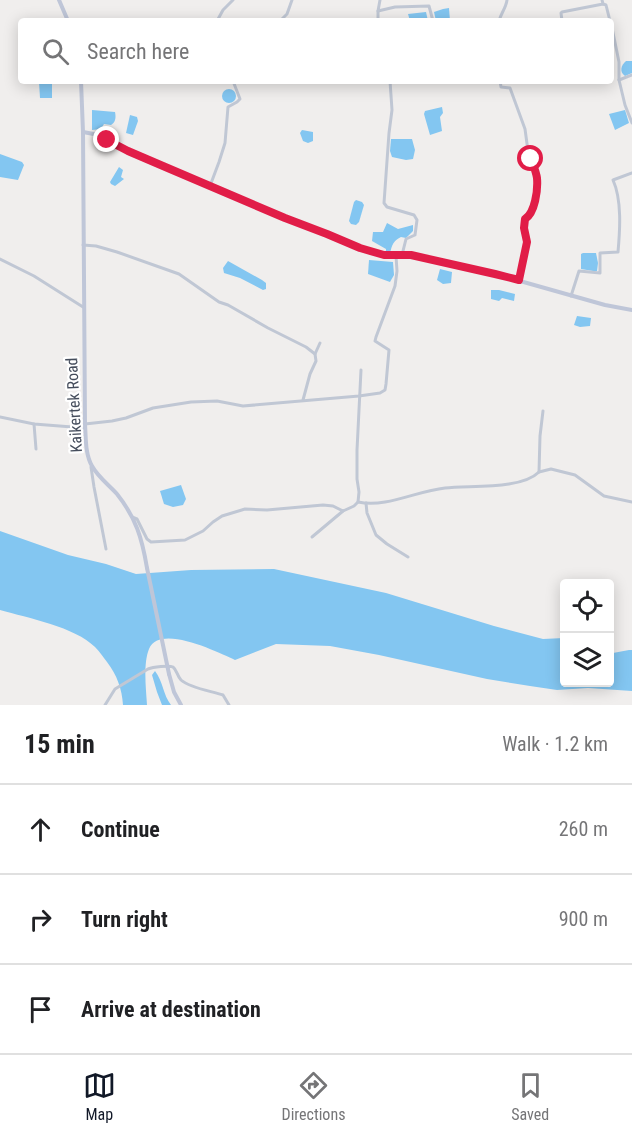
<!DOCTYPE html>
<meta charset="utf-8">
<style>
body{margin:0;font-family:"Roboto Condensed",sans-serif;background:#f2f2f2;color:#202124}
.controls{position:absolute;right:18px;bottom:18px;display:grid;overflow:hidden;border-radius:6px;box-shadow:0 3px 15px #0003}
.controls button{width:54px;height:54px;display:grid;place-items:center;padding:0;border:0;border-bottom:2px solid #e0e0e0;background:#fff;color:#202124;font:30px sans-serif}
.stop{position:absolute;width:18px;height:18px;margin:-14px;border:4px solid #e11d48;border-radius:50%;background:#fff}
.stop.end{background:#e11d48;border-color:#fff;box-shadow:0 2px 6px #0008}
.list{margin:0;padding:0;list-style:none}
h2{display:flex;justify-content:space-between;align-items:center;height:78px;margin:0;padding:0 24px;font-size:26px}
h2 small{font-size:20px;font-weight:400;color:#757577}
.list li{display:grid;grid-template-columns:39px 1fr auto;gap:18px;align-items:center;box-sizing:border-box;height:90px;padding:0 24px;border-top:2px solid #e0e0e0}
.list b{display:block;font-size:22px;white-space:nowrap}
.list em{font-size:20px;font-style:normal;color:#757577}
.icon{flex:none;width:33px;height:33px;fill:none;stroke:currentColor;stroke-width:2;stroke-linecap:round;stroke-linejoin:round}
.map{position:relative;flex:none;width:632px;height:705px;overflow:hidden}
.search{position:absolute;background:#fff;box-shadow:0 3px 15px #0003;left:18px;right:18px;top:18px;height:66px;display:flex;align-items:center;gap:15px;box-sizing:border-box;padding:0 21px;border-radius:6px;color:#757577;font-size:22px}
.sheet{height:348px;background:#fff}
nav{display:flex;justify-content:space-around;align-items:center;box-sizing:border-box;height:84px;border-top:2px solid #e0e0e0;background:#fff;font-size:16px;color:#757577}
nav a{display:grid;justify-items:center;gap:3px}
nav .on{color:#111827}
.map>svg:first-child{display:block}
.water{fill:#83c6f1}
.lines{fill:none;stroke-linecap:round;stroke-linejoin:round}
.street{stroke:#c0c7d4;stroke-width:3}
.secondary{stroke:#bfc6d8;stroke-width:4}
.secondary-bridge{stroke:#bfc6d8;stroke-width:4}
.route{stroke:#e11d48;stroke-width:8}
.labels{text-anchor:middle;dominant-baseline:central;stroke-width:4.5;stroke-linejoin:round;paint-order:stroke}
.street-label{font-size:16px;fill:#454d5c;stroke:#fff}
</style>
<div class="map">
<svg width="632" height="705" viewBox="0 0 632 705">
<rect width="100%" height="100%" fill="#f0eeed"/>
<g class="water">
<path d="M449 8 450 21H436L434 12 443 9Z"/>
<path d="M426 12 428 21H410L408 14Z"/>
<path d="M626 61H632V73L625 76C619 72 621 65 626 61Z"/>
<path d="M39 82 52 83V98H40Z"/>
<circle cx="229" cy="96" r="7"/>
<path d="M442 107 443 113 440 117 442 131 430 135 424 114 425 111Z"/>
<path d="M92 110 115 112C116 117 116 122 111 125L104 124 101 129 92 130Z"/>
<path d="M625 110 629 123 615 130 609 114Z"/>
<path d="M130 115 137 117 138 121 133 135 126 133Z"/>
<path d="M302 130 313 132V141L308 143 303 141 300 133Z"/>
<path d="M391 139H412L415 150 413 159 406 160 392 157 390 151Z"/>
<path d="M0 154 22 162 24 165 18 180 0 177Z"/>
<path d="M119 167 123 170 121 177 124 179 115 186 111 184 110 182Z"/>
<path d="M356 200 362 202 364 205 359 222 356 225 351 224 349 221 354 202Z"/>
<path d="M387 223 398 229 413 225V231L406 238 401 237C393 241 392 245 390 253H386V249L372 241 373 232H383Z"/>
<path d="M583 253H596L598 263 597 271H593L581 269V254Z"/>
<path d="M369 260 393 262 394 275 390 282 368 274Z"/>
<path d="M228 261 262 280 266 283V289L263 290 240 278 224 273 223 268Z"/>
<path d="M440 269 452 272 451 283 443 284 437 280Z"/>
<path d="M491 290H499L515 294 514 301 502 298 499 301 491 299Z"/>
<path d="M577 316 591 318 590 326 580 327 574 325Z"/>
<path d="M181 485 186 499 183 505 173 507 164 504 160 491Z"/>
<path d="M0 531 68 555 106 564 136 574 191 570 274 569 386 593 494 626 543 639 564 638V682H610V649L613 653 629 650H632V691L588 688 557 690 530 686 487 679 379 655 330 646 276 644 235 660C219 653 160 623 149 649 143 664 146 689 147 705H123C122 689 117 675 107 662 103 657 100 652 95 647 75 627 28 618 0 610Z"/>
<path d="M155 671C163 681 163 695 171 705H162L157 692 152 675Z"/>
</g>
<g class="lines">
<g class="street">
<path d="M603 4 606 5 610 21"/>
<path d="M378 11 395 7 429 6 433 21"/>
<path d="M217 21 223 10 233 0"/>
<path d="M280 21 287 14 292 0"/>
<path d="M378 21V11L380 0"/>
<path d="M499 21C501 13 506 8 507 0"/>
<path d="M562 21 561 13 562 12 603 4 602 0"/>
<path d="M611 23 619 62V80L625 105 632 123"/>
<path d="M619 80 632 75"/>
<path d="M390 81 392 110 389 133 384 203 387 207 414 215 417 220 415 235 406 239 402 255"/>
<path d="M500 81 501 87 510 88 525 129 528 151 537 178 535 203 530 216 525 219 524 228 527 241 519 280"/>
<path d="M210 186 219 162 225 143 228 107 237 102 240 99 233 81"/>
<path d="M83 245 96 246 117 252 179 274 219 302 228 305 268 328 306 347 315 354 320 343"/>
<path d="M0 259 34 276 83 307"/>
<path d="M571 296 579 271 600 273V253L618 252C620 230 622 200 613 180L632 173"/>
<path d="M361 370 357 450V479L359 492 358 502C387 508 416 491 445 488 470 485 521 490 539 472L540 436 543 411"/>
<path d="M303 400 310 374 316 361 315 354"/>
<path d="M0 417 34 424 85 428"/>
<path d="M34 424 36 449"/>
<path d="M85 424 112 421 126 418 153 408 191 402 217 401 243 406 359 396 380 393 385 390 386 384 389 350 375 341 376 337 395 286 397 271 396 256"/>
<path d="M91 467 94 487 106 549"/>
<path d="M539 472 551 469 575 475 604 496 632 502"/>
<path d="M366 503 367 513 376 535 387 544 408 557"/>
<path d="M132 517 137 519 147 539 151 542 185 540 203 531 213 522 222 516 245 509 267 510 323 505 333 506 343 511 354 506 358 502"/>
<path d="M312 537 343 511"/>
<path d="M105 705 115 689 148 669C153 667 169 665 173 667 177 670 177 676 181 680 190 688 211 691 223 695L229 705"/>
</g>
<g class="secondary">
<path d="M59 0 68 21"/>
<path d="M81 81 83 132 85 424C86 438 85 454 92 466 98 477 109 485 117 494 136 518 142 538 147 568"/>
<path d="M83 132 99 135 128 151 163 167 285 218 327 234 359 248 384 255H411L495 274 605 305 632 310"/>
<path d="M169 674 174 692 181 705"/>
</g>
<path class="secondary-bridge" d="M147 568 169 674"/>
</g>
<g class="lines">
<path class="route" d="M107 140 128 151 163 166 285 218 327 234 360 248 384 255H411L495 274 519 280 527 242 524 228 525 219C535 213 538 190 537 178 536 171 533 165 531 159"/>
</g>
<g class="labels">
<g class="street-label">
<text transform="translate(74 405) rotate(-93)">Kaikertek Road</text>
</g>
</g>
</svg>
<div class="controls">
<button><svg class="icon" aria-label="locate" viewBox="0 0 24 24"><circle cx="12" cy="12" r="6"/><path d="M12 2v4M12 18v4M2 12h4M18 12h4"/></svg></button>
<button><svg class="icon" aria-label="layers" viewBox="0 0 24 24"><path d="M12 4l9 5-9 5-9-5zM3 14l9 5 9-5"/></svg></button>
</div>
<div class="stop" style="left:531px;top:159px"></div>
<div class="stop end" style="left:107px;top:140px"></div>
<div class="search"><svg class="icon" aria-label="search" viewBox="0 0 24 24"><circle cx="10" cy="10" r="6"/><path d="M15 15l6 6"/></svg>Search here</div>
</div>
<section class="sheet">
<h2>15 min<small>Walk · 1.2 km</small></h2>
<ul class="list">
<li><svg class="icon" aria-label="ahead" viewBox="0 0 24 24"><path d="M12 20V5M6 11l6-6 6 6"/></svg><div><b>Continue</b></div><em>260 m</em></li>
<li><svg class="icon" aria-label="right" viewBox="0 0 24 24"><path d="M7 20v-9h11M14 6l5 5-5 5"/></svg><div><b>Turn right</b></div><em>900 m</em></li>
<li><svg class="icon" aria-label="arrive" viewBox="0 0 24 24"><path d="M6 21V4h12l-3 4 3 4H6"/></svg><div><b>Arrive at destination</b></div></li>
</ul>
</section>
<nav>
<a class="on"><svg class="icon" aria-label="map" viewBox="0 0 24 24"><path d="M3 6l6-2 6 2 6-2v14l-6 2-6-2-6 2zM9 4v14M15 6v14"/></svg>Map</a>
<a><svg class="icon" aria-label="directions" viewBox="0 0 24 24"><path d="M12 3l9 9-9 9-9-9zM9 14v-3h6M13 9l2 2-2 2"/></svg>Directions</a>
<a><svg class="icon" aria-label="saved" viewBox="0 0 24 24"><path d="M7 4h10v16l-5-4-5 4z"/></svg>Saved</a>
</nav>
